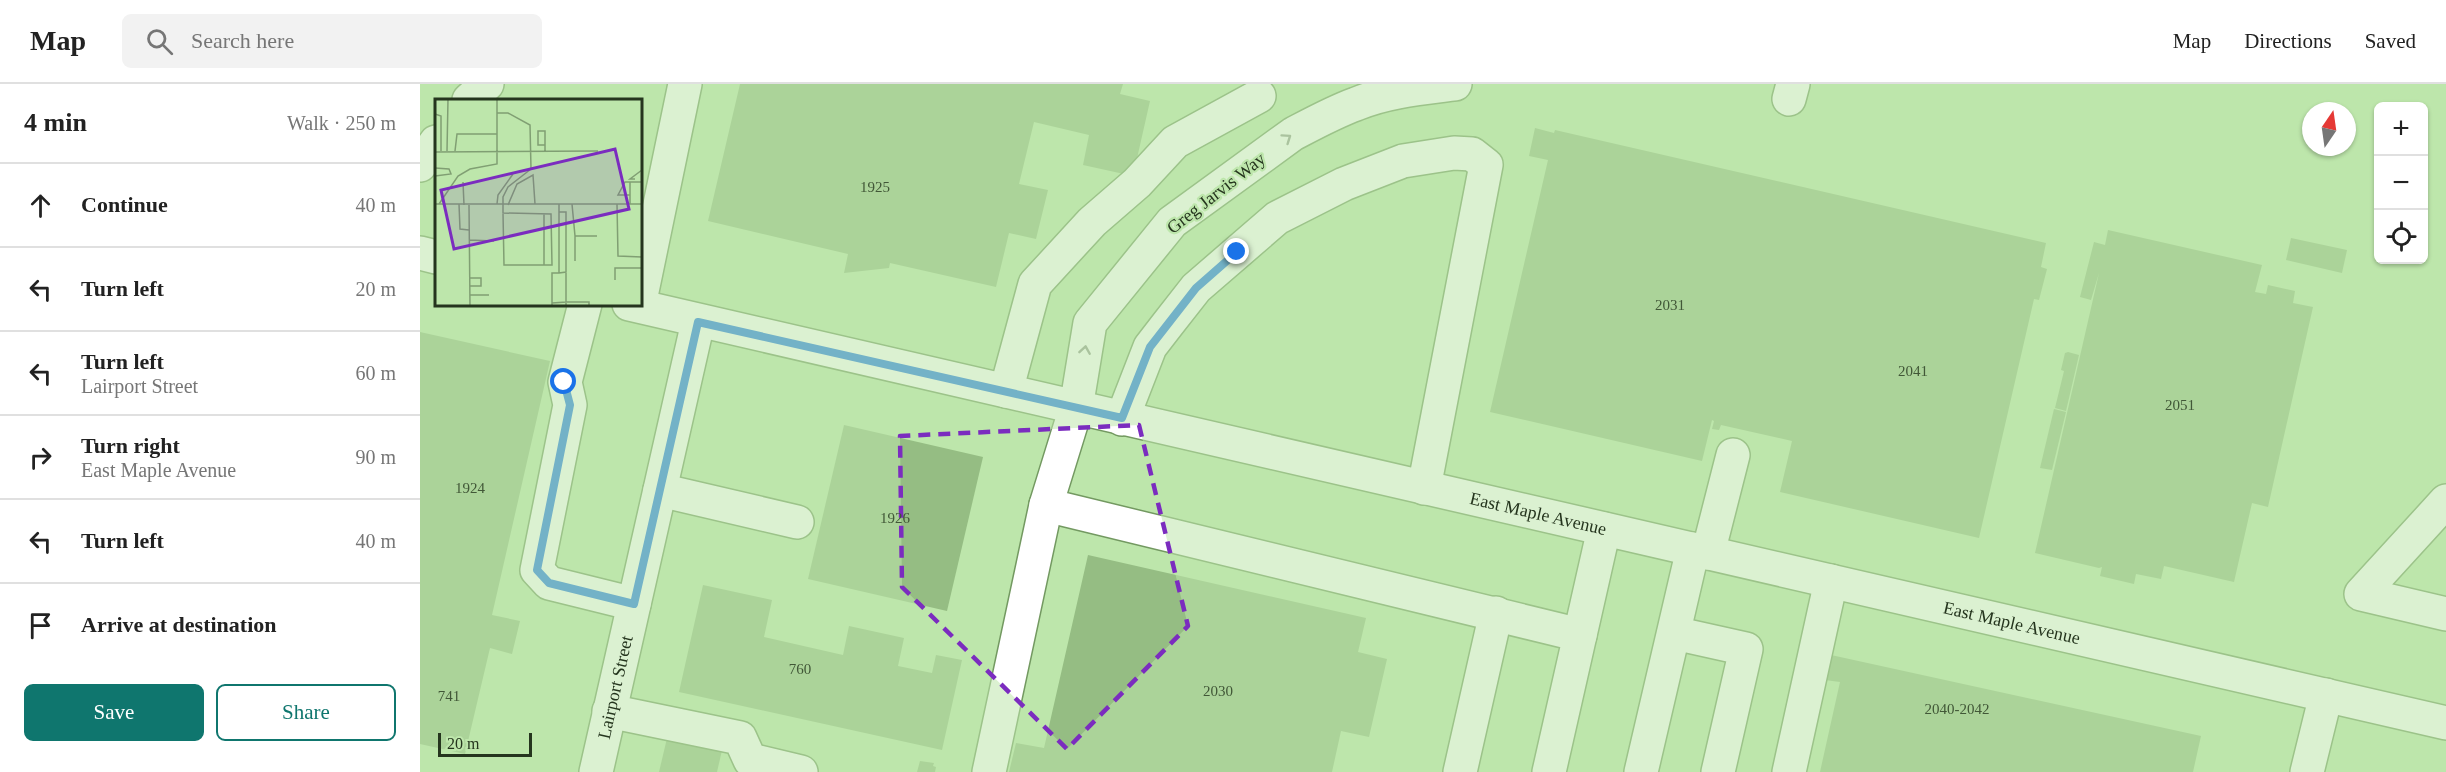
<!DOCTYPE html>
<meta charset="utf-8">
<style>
body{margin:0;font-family:Georgia,serif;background:#f2f2f2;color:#222}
.controls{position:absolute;right:18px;top:18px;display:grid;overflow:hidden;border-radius:9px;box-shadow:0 2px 4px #0004}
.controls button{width:54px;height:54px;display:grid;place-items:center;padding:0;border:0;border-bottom:2px solid #e0e0e0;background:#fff;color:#222;font:30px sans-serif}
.compass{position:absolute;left:1882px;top:18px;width:54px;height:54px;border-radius:50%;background:#fff;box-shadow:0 2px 4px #0004;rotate:13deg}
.scale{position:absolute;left:18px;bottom:15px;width:94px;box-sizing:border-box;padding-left:6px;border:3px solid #25351e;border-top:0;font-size:16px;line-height:21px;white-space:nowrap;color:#25351e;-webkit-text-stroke:4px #bde6ab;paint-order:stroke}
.stop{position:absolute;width:18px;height:18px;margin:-14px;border:4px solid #1a73e8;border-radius:50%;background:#fff}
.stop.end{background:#1a73e8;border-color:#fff;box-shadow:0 2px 6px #0008}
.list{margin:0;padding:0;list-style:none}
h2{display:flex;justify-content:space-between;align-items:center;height:78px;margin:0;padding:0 24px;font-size:26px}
h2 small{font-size:20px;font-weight:400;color:#767676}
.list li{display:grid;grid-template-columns:39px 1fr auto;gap:18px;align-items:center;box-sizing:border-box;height:84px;padding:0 24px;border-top:2px solid #e0e0e0}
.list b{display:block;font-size:22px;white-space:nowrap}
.list p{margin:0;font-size:20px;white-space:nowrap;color:#767676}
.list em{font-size:20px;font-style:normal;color:#767676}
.actions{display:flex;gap:12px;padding:18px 24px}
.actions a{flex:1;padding:14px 0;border:2px solid #0f766e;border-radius:9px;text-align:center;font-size:21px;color:#0f766e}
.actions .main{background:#0f766e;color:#fff}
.icon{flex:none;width:33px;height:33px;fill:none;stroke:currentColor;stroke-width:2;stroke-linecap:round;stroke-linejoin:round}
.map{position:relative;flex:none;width:2026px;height:688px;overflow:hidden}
header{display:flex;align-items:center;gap:36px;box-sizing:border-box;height:84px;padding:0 30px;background:#fff;border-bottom:2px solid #e0e0e0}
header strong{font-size:28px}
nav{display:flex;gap:33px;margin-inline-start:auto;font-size:21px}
.search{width:420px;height:54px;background:#f2f2f2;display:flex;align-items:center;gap:15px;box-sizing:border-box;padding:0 21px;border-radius:9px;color:#767676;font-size:22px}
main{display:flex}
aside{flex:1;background:#fff}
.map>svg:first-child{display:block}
.building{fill:#95bd83}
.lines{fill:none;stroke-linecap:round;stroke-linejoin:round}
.minor-casing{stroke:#739961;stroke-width:36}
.minor{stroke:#fff;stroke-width:33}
.oneway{stroke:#929a8e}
.route{stroke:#1a73e8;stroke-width:8}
.marked{fill:none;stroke:#7b2cbf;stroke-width:4.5;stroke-dasharray:12 8;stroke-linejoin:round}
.labels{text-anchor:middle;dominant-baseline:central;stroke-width:4.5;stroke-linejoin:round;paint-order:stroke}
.number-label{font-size:15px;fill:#415737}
.street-label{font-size:18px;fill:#25351e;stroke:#bde6ab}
.inset-road{fill:none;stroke:#809f73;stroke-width:1.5}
.view{fill:#7b2cbf;fill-opacity:0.15;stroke:#7b2cbf;stroke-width:3}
.inset-edge{fill:none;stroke:#25351e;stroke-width:3}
</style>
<header>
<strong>Map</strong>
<div class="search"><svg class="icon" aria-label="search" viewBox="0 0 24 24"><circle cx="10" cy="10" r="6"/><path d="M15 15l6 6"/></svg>Search here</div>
<nav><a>Map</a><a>Directions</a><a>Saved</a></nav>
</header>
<main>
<aside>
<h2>4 min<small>Walk · 250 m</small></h2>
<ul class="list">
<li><svg class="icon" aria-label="ahead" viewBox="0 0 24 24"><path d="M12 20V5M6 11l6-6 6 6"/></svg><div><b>Continue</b></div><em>40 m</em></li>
<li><svg class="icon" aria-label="left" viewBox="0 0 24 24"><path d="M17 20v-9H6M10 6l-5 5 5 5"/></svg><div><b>Turn left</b></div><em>20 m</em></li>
<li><svg class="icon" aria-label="left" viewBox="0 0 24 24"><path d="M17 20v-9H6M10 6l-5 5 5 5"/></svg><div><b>Turn left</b><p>Lairport Street</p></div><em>60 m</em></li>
<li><svg class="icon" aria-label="right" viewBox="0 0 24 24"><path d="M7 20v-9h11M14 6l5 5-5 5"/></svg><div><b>Turn right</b><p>East Maple Avenue</p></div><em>90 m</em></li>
<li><svg class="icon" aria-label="left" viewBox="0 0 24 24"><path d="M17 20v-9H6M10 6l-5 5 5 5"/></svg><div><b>Turn left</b></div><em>40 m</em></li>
<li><svg class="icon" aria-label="arrive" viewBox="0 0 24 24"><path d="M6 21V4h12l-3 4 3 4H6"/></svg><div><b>Arrive at destination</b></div></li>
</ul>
<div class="actions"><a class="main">Save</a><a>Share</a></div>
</aside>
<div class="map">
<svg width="2026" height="688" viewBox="0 0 2026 688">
<rect width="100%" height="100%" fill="#bde6ab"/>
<g class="building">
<path d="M320 0H703L700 10 730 17 713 92 663 81 669 51 614 38 599 100 628 106 616 155 589 149 576 203 470 179 469 184 424 189 428 170 288 137Z"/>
<path d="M1115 44 1134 49 1135 46 1626 159 1621 183 1627 185 1619 216 1614 215 1559 454 1360 408 1372 357 1301 341 1299 346 1292 345 1294 337 1292 336 1282 377 1070 328 1128 76 1109 72Z"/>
<path d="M1688 146 1842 181 1835 208 1846 210 1848 201 1875 207 1873 219 1893 223 1848 423 1832 419 1814 498 1744 482 1741 495 1716 490 1714 500 1680 492 1682 483 1679 484 1615 469 1679 189 1671 216 1660 213 1674 158 1685 161Z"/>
<path d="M1871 154 1927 166 1922 189 1866 176Z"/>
<path d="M0 248 130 277 72 531 100 537 92 570 70 564 45 670 0 660Z"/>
<path d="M1648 268 1659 271 1646 327 1635 324 1644 287 1641 286 1645 269Z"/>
<path d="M1634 325 1646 328 1632 386 1620 384Z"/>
<path d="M424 341 563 373 527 527 388 495Z"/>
<path d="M668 471 946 534 938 568 967 575 949 653 921 647 912 688H589L596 659 624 664Z"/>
<path d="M283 501 352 516 344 553 423 571 429 542 484 554 478 582 512 589 516 571 542 576 522 666 259 608Z"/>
<path d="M1411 571 1781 652 1773 688H1400L1420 598 1405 596Z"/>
<path d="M248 650 303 662 297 688H239Z"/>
<path d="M500 677 514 679 513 682 516 683 515 688H497Z"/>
</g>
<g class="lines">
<defs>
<g id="minor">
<path d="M1035 0C1003 4 967 7 936 20 914 28 894 39 873 50L752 138 670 239 656 324 626 421 1160 551 1129 688"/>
<path d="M1369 15 1373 0"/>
<path d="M49 16 67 0"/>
<path d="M0 81 16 58"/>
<path d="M0 169 16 173"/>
<path d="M220 217 265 0"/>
<path d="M165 220 145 298 150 321 117 486 129 499 214 520"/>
<path id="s1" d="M209 220 2026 639"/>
<path d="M586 307 615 200 672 138 717 99 755 58 839 12"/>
<path d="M702 335 730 263 747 241 776 204 857 134 924 100 983 77 1034 69 1052 70 1066 81 1004 404"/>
<path d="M240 406 377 438"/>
<path d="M2026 417 1941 510 2026 530"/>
<path d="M1288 469 1313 371"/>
<path d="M1254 549 1326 565 1298 688"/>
<path d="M1160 551 1184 445"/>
<path d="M189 627 320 654 330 676 381 688"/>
<path id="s2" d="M176 688 278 238"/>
<path d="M569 688 626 421"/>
<path d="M1040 688 1076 529"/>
<path d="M1221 688 1273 465"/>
<path d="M1369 688 1411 497"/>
<path d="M1887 688 1906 611"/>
</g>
</defs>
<use href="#minor" class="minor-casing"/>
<use href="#minor" class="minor"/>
</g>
<defs><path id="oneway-chevron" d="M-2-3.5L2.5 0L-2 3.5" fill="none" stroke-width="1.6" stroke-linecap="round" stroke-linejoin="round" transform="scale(1.5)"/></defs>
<g class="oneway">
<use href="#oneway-chevron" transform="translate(867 54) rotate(-35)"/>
<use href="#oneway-chevron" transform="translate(665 266) rotate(-81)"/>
</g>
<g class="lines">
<path class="route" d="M144 298 150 321 117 486 129 499 214 520 278 238 702 334 730 263 776 204 817 168"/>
</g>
<path d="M0 0H2026V688H0ZM719 341 768 542 647 665 482 503 480 352Z" fill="#bde6ab" fill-opacity=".55" fill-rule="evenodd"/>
<path class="marked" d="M719 341 768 542 647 665 482 503 480 352Z"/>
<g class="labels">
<g class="number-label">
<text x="455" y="103">1925</text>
<text x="1250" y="221">2031</text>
<text x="1493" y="287">2041</text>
<text x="1760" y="321">2051</text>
<text x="50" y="404">1924</text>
<text x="475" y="434">1926</text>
<text x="380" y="585">760</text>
<text x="798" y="607">2030</text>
<text x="29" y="612">741</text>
<text x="1537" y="625">2040-2042</text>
</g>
<g class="street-label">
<text transform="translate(796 109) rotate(-38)">Greg Jarvis Way</text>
<text stroke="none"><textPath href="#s1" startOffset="933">East Maple Avenue</textPath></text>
<text stroke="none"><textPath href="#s1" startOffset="1419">East Maple Avenue</textPath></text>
<text stroke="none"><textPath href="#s2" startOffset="87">Lairport Street</textPath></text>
</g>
</g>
<g transform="translate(15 15)">
<rect width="207" height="207" fill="#bde6ab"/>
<path class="inset-road" d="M62 14H73L95 26 96 70 73 88 68 98V114L116 115 117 166H69L68 114M0 15 6 17V52M12 52 13 0M20 52 22 35H62M110 52V32H103V46H110M0 53 163 52M0 69 14 70 16 75 0 77M200 80H195L207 71M28 83 29 106M195 96H183L190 83H195M0 105H207M4 105 23 77 35 70 62 65V0M24 105 25 130 34 131M62 105 63 96 78 75M137 105 140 137H162M182 105 183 157 207 158M195 105V83H207M34 106 35 207M73 106 82 85 98 76 100 105M109 115V166M140 137V162M34 141 59 142M124 174 131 173V113H124M35 179H46V187H35M180 181V169H207M35 196H54M117 204 131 203V174M117 207V174H124V105M131 207V203H154V207"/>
<path class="view" d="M180 50 194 110 19 150 6 91Z"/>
<rect width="207" height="207" class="inset-edge"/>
</g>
</svg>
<div class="controls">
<button>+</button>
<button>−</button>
<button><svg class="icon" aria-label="locate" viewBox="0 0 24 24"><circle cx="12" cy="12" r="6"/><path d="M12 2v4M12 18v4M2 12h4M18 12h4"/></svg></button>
</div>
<svg class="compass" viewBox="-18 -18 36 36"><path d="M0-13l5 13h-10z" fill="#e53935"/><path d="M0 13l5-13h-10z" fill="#767676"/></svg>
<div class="scale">20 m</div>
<div class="stop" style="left:144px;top:298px"></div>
<div class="stop end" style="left:817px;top:168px"></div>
</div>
</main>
